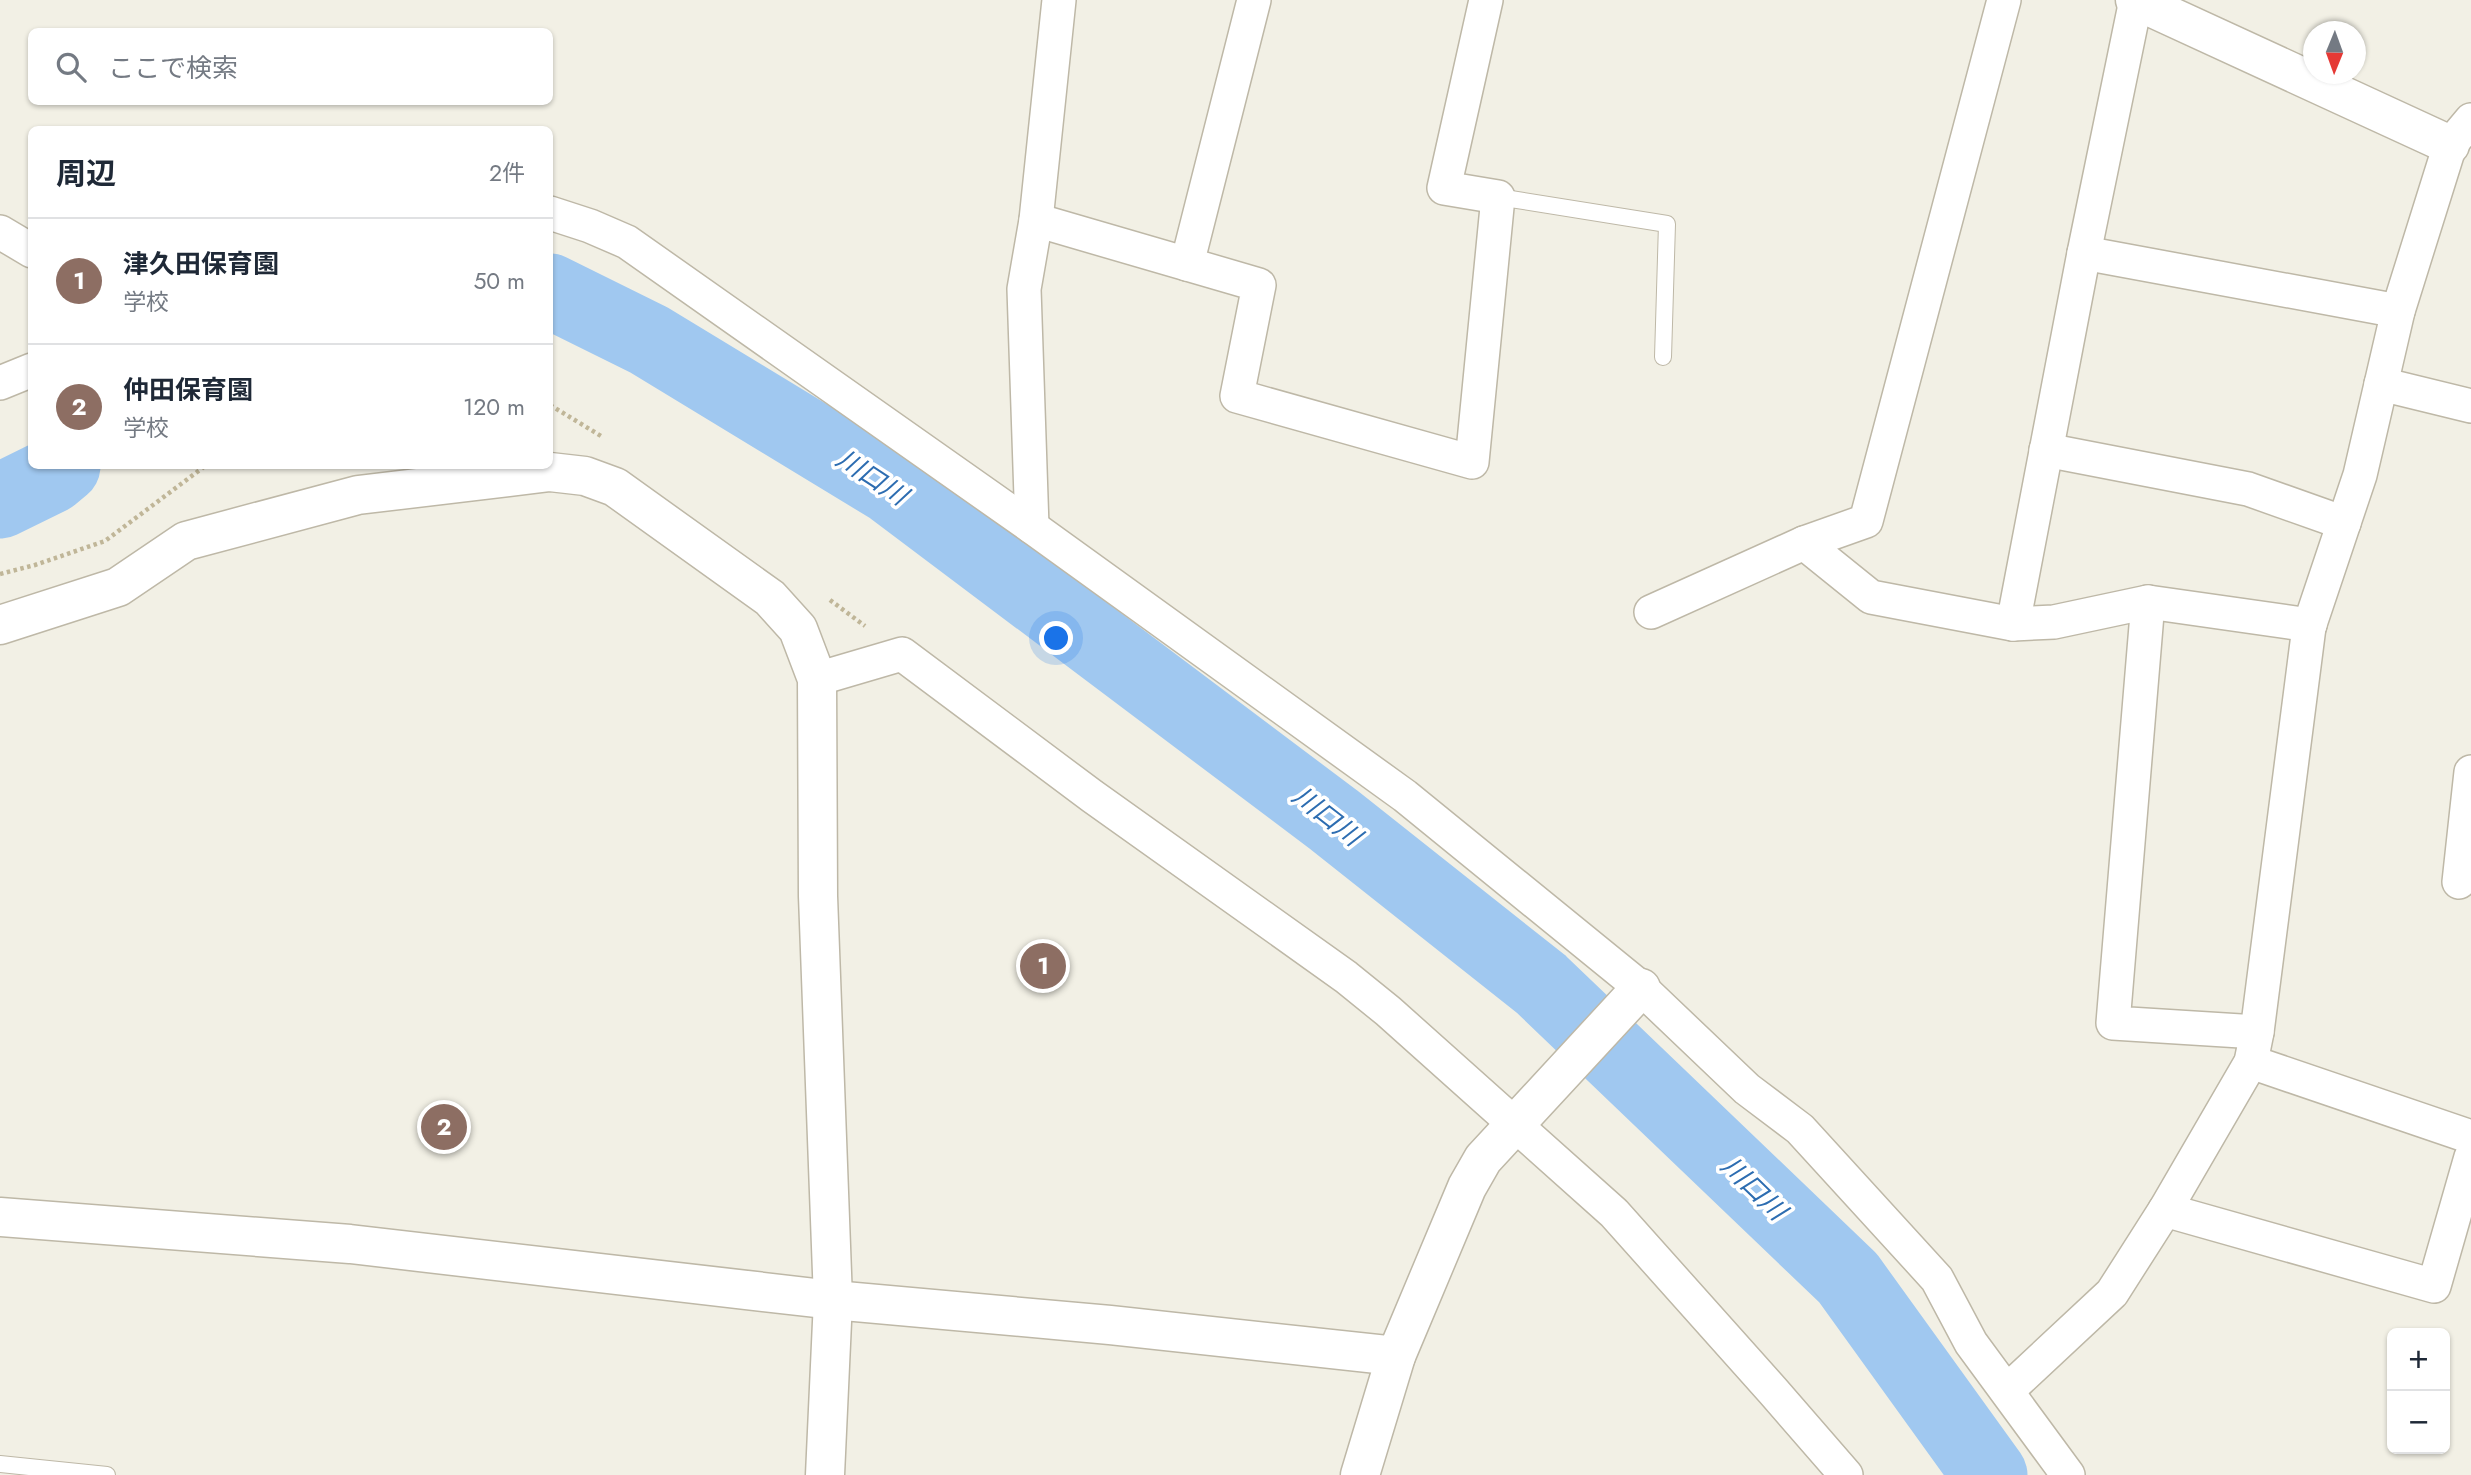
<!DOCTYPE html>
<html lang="ja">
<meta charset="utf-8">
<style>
body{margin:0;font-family:Jost,"Noto Sans JP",sans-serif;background:#f6f6f7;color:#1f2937}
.controls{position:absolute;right:21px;bottom:21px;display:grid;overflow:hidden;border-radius:10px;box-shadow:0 2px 5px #0004}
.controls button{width:63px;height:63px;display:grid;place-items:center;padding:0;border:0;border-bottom:2px solid #e0e1e3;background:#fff;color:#1f2937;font:35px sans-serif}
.compass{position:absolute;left:2303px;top:21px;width:63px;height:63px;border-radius:50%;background:#fff;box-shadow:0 2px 5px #0004;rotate:181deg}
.you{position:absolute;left:1057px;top:639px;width:24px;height:24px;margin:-18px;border:5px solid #fff;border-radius:50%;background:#1a73e8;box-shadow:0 0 0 10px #1a73e833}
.badge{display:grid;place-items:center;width:46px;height:46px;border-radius:50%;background:#0f766e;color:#fff;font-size:23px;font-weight:700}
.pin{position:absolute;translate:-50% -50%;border:4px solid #fff;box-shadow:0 2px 7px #0006}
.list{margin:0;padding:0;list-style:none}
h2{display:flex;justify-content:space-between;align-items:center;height:91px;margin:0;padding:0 28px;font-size:30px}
h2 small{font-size:23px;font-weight:400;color:#747a83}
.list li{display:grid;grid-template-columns:46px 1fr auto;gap:21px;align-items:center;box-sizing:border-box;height:126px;padding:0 28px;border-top:2px solid #e0e1e3}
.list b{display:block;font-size:26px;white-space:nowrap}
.list p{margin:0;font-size:23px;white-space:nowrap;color:#747a83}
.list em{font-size:23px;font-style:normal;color:#747a83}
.icon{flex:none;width:38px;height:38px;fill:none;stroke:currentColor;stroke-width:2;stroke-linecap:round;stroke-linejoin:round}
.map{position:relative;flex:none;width:2471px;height:1475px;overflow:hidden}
.search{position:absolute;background:#fff;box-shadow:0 2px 5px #0004;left:28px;top:28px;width:525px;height:77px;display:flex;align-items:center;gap:18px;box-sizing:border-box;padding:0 24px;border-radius:10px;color:#747a83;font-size:26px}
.panel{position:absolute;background:#fff;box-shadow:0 2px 5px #0004;left:28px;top:126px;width:525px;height:343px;border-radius:10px}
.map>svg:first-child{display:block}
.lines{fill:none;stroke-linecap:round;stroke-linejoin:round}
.river{stroke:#a0c8f0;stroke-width:75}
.service-casing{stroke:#beb8a7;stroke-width:18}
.minor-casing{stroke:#beb8a7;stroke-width:36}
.tertiary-casing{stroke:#beb8a7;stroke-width:41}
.path{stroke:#c0b698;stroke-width:4.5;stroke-dasharray:3.5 3.5;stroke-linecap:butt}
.service{stroke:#fff;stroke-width:16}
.minor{stroke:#fff;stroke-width:33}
.tertiary{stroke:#fff;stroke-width:38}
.labels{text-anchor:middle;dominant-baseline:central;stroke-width:7;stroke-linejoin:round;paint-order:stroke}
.water-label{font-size:26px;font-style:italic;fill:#2d6db1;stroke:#fff}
</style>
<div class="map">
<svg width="2471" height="1475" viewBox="0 0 2471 1475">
<rect width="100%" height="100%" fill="#f2f0e5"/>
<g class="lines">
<g class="river">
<path d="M550 291 649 340 891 487 1334 820 1541 984 1848 1278 1990 1475"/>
<path d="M0 501 51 476 63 466"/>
</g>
<defs>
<g id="service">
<path d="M1498 197 1667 224 1663 357"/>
<path d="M0 1464 107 1475"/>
</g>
<g id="minor">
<path d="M550 213 590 226 627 242 1032 527 1405 796 1641 988 1747 1089 1800 1129 1937 1279 1971 1343 2068 1475"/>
<path d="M1036 220 1259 285 1237 396 1472 462 1498 197 1444 188 1486 0"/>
<path d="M0 232 32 251"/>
<path d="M2084 253 2398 311"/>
<path d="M1187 264 1254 0"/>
<path d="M0 383 32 370"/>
<path d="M2381 384 2471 406"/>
<path d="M2046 450 2248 489 2344 523"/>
<path d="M1032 527 1024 289 1036 220 1059 0"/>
<path d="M1804 543 1871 597 2013 624 2054 622 2148 602 2310 625"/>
<path d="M2148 602 2113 1023 2257 1032"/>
<path d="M1651 612 1804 543 1866 521 2004 0"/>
<path d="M2013 624 2084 253 2136 0"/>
<path d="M817 679 902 654 1092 796 1346 977 1388 1011 1614 1213 1773 1391 1846 1475"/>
<path d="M2459 882 2471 772"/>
<path d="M2251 1062 2471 1137"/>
<path d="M2165 1210 2434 1286 2471 1157"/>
<path d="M2007 1391 2112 1293 2165 1210 2251 1062 2257 1032 2309 627 2360 475 2398 311 2450 145 2471 120"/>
</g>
<g id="tertiary">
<path d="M2135 0 2450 145"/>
<path d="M0 625 118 587 186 541 358 495 550 472 585 476 615 487 770 598 798 629 817 679 818 896 833 1300 825 1475"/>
<path d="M0 1217 350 1244 833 1300 1110 1325 1396 1356"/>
<path d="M1360 1475 1396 1356 1467 1187 1483 1159 1641 988"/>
</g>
</defs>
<use href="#service" class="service-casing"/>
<use href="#minor" class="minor-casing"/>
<use href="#tertiary" class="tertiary-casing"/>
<g class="path">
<path d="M550 405 601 436"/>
<path d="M0 574 35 565 105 541 205 466"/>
<path d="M830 600 865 626"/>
</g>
<use href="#service" class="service"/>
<use href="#minor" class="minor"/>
<use href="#tertiary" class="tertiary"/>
</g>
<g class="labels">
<g class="water-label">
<text transform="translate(872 477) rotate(33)">川口川</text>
<text transform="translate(1327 816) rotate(38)">川口川</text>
<text transform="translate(1754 1188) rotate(44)">川口川</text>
</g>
</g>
</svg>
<div class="controls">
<button>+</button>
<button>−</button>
</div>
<svg class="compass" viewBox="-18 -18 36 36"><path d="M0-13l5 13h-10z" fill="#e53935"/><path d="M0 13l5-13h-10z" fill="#747a83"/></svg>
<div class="you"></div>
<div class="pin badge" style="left:1043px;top:966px;background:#8d6e63">1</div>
<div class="pin badge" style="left:444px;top:1127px;background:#8d6e63">2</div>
<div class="search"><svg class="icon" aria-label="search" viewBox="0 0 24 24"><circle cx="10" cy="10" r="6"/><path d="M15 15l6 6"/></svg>ここで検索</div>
<section class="panel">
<h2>周辺<small>2件</small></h2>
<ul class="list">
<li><span class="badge" style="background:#8d6e63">1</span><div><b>津久田保育園</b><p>学校</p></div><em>50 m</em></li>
<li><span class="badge" style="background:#8d6e63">2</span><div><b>仲田保育園</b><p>学校</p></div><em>120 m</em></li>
</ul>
</section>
</div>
